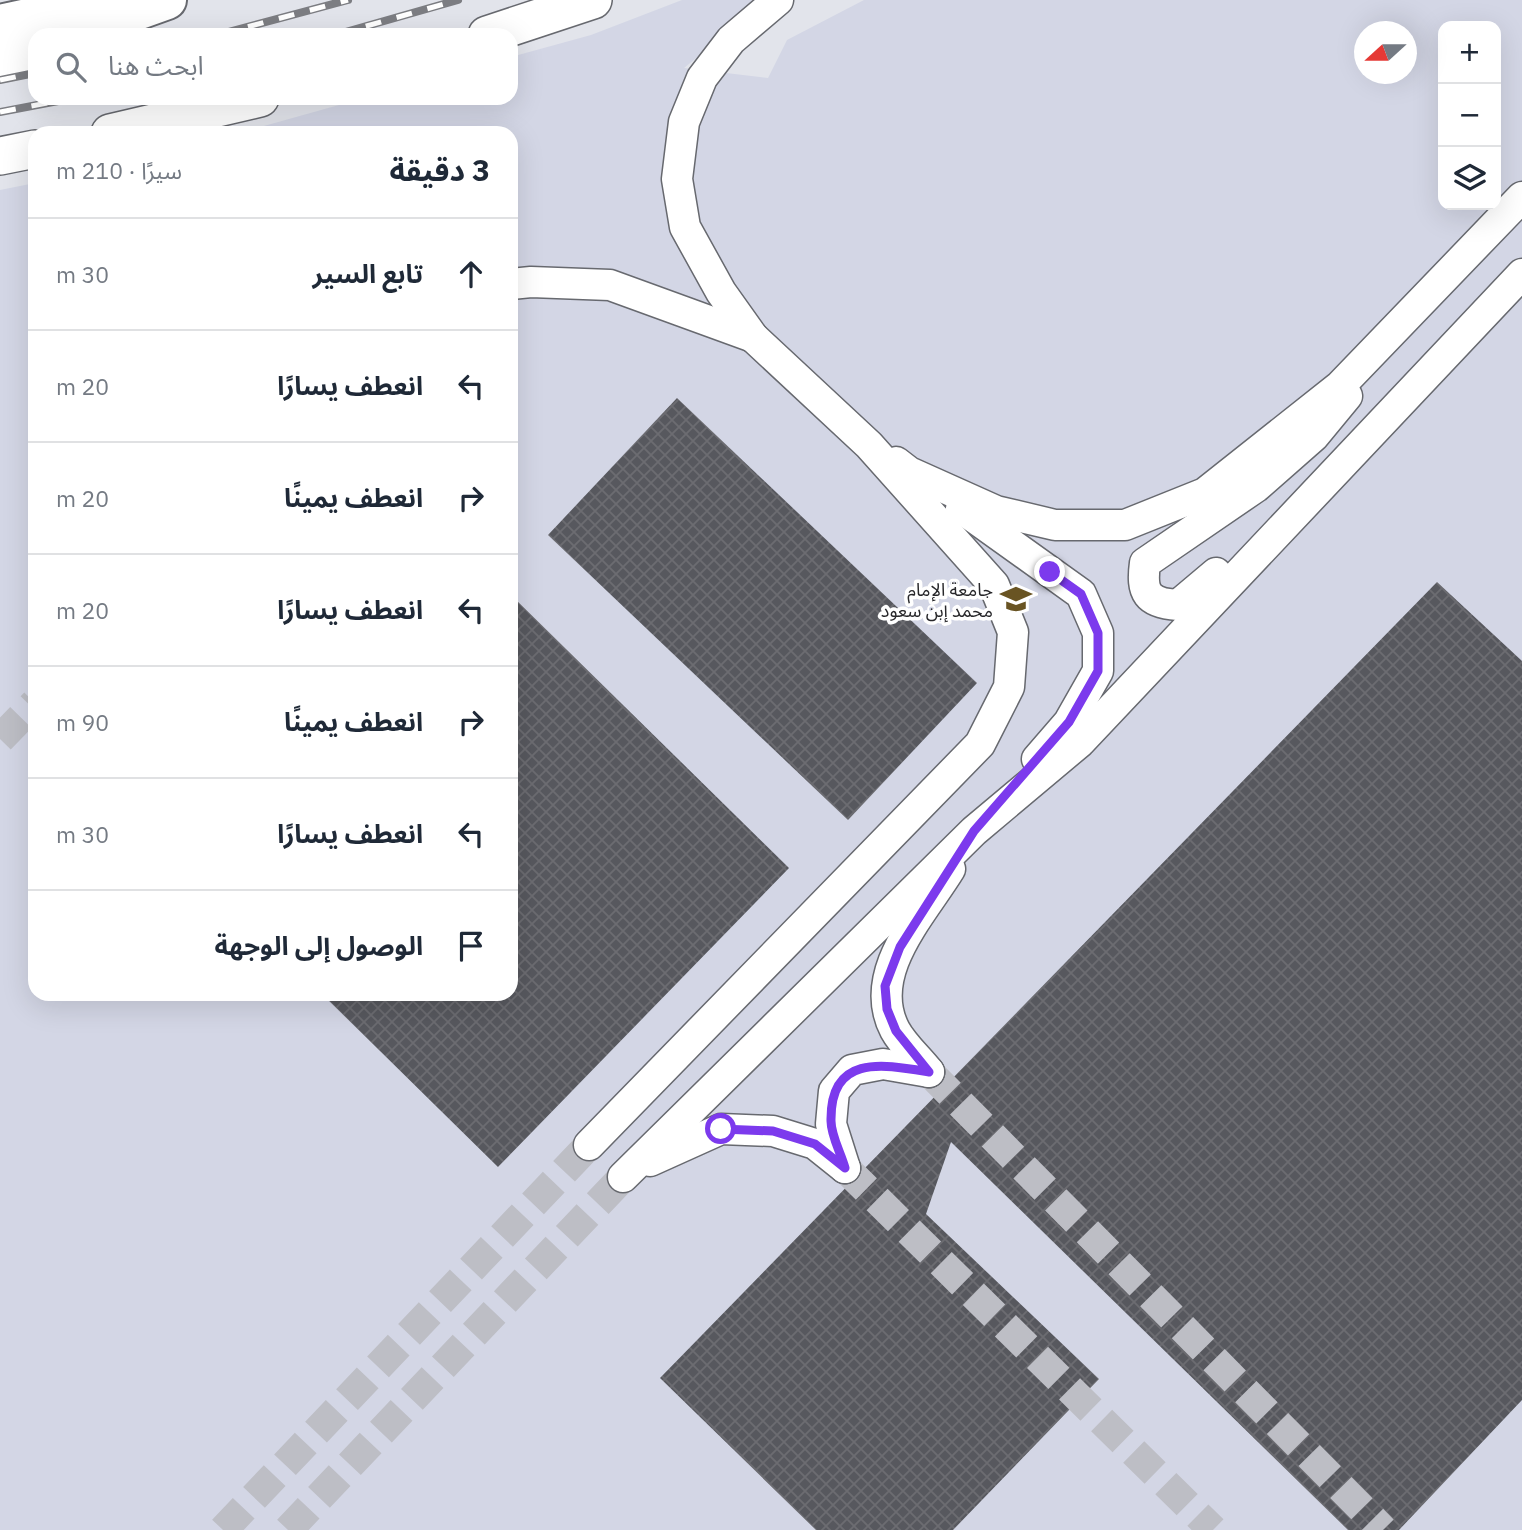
<!DOCTYPE html>
<html lang="ar">
<meta charset="utf-8">
<style>
body{margin:0;font-family:"IBM Plex Sans","Noto Sans Arabic",sans-serif;background:#f2f2f3;color:#1f2937;direction:rtl}
.controls{position:absolute;right:21px;top:21px;display:grid;overflow:hidden;border-radius:14px;box-shadow:0 7px 28px #0002}
.controls button{width:63px;height:63px;display:grid;place-items:center;padding:0;border:0;border-bottom:2px solid #e0e1e3;background:#fff;color:#1f2937;font:35px sans-serif}
.compass{position:absolute;left:1354px;top:21px;width:63px;height:63px;border-radius:50%;background:#fff;box-shadow:0 7px 28px #0002;rotate:249deg}
.stop{position:absolute;width:21px;height:21px;margin:-16px;border:5px solid #7c3aed;border-radius:50%;background:#fff}
.stop.end{background:#7c3aed;border-color:#fff;box-shadow:0 2px 7px #0008}
.list{margin:0;padding:0;list-style:none}
h2{display:flex;justify-content:space-between;align-items:center;height:91px;margin:0;padding:0 28px;font-size:30px}
h2 small{font-size:23px;font-weight:400;color:#747a83}
.list li{display:grid;grid-template-columns:46px 1fr auto;gap:21px;align-items:center;box-sizing:border-box;height:112px;padding:0 28px;border-top:2px solid #e0e1e3}
.list b{display:block;font-size:26px;white-space:nowrap}
.list em{font-size:23px;font-style:normal;color:#747a83}
.icon{flex:none;width:38px;height:38px;fill:none;stroke:currentColor;stroke-width:2;stroke-linecap:round;stroke-linejoin:round}
.map{position:relative;flex:none;width:1522px;height:1530px;overflow:hidden;direction:ltr}
.search{position:absolute;background:#fff;box-shadow:0 7px 28px #0002;left:28px;top:28px;width:490px;height:77px;display:flex;align-items:center;gap:18px;box-sizing:border-box;padding:0 24px;border-radius:21px;color:#747a83;font-size:26px}
.panel{position:absolute;background:#fff;box-shadow:0 7px 28px #0002;left:28px;top:126px;width:490px;height:875px;border-radius:21px;direction:rtl}
.map>svg:first-child{display:block}
.built{fill:#d3d6e5;fill-rule:evenodd}
.building{fill:url(#building-cross-hatch)}
.lines{fill:none;stroke-linecap:round;stroke-linejoin:round}
.minor-tunnel{stroke:#bdbec5;stroke-width:30;stroke-dasharray:30 15;stroke-linecap:butt}
.minor-casing{stroke:#67696f;stroke-width:33}
.major-casing{stroke:#67696f;stroke-width:40}
.highway-casing{stroke:#67696f;stroke-width:42}
.minor{stroke:#fff;stroke-width:30}
.major{stroke:#fff;stroke-width:37}
.highway{stroke:#fff;stroke-width:38}
.rail-casing{stroke:#7c7d82;stroke-width:8}
.rail{stroke:#fff;stroke-width:5;stroke-dasharray:16;stroke-linecap:butt}
.route{stroke:#7c3aed;stroke-width:9}
.labels{text-anchor:middle;dominant-baseline:central;stroke-width:7;stroke-linejoin:round;paint-order:stroke}
.poi-label{font-size:18px;fill:#28282b;stroke:#fff;text-anchor:end}
</style>
<div class="map">
<svg width="1522" height="1530" viewBox="0 0 1522 1530">
<defs>
<pattern id="building-cross-hatch" width="8" height="8" patternUnits="userSpaceOnUse" patternTransform="scale(1.75)"><rect width="8" height="8" fill="#57585e"/><path d="M0 0l8 8M0 8l8-8" fill="none" stroke="#6c6c71"/></pattern>
</defs>
<rect width="100%" height="100%" fill="#e2e4eb"/>
<path class="built" d="M682 0H768L684 68 768 78 787 40 864 0H1522V1530H0V190L35 183V994H511V133H239L364 98H511V57L591 35ZM1443 26H1496V205H1443ZM1364 32H1406V74H1364Z"/>
<g class="building">
<path d="M677 398 977 683 848 820 548 535Z"/>
<path d="M1437 582 1522 661V1400L1399 1530H1348L951 1142 926 1214 1099 1379 953 1530H816L660 1378Z"/>
<path d="M511 595 789 868 498 1167 322 994H511Z"/>
</g>
<g class="lines">
<g class="minor-tunnel">
<path d="M0 739 35 703"/>
<path d="M929 1072 1383 1530"/>
<path d="M845 1168 1213 1530"/>
<path d="M223 1530 589 1145"/>
<path d="M288 1530 623 1177"/>
</g>
<defs>
<g id="minor">
<path d="M511 284 531 282 610 285 753 337"/>
<path d="M896 462 909 472 996 511 1055 525H1125L1205 493 1340 386 1522 197"/>
<path d="M961 508 1081 594 1098 633V671L1069 722 1037 759"/>
<path d="M1216 573 1178 605C1147 603 1141 593 1145 563L1256 487 1314 436 1347 396"/>
<path d="M929 1072C919 1059 903 1045 895 1030 865 973 922 915 950 869"/>
<path d="M589 1145 980 744 1009 687 1013 632 994 585 869 445 753 337 721 292 685 227 677 179 684 122 702 78 731 40 778 0"/>
<path d="M650 1161 721 1129 773 1131 815 1144 845 1168"/>
<path d="M845 1168 831 1124 834 1091 852 1070 883 1064 929 1072"/>
<path d="M623 1177 974 831 1080 742 1522 274"/>
</g>
<g id="major">
<path d="M487 35 593 0"/>
<path d="M110 133 260 98"/>
<path d="M0 156 35 149"/>
</g>
<g id="highway">
<path d="M0 24 110 0"/>
<path d="M86 29 167 0"/>
<path d="M0 61 35 48"/>
</g>
</defs>
<use href="#minor" class="minor-casing"/>
<use href="#major" class="major-casing"/>
<use href="#highway" class="highway-casing"/>
<use href="#minor" class="minor"/>
<use href="#major" class="major"/>
<use href="#highway" class="highway"/>
<defs>
<g id="rail">
<path d="M217 35 348 0"/>
<path d="M335 35 458 0"/>
<path d="M0 80 35 73"/>
<path d="M0 112 74 98"/>
</g>
</defs>
<use href="#rail" class="rail-casing"/>
<use href="#rail" class="rail"/>
</g>
<g class="lines">
<path class="route" d="M721 1129 773 1131 815 1144 845 1168C841 1153 831 1136 831 1121 830 1054 882 1064 929 1072L896 1031 887 1009 885 986 900 947 974 831 1069 722 1098 671V633L1081 594 1050 572"/>
</g>
<defs>
<symbol id="university-bare" viewBox="-9 -9 18 18"><path d="M0-5L7-2L0 1L-7-2ZM-4 1L0 2.5L4 1V4Q0 6-4 4Z" fill="#695423" stroke="#fff" stroke-width="2.5" paint-order="stroke"/></symbol>
</defs>
<g fill-rule="evenodd">
<use href="#university-bare" x="994" y="577" width="44" height="44"/>
</g>
<g class="labels">
<g class="poi-label">
<text x="993" y="589">جامعة الإمام<tspan x="993" dy="21">محمد إبن سعود</tspan></text>
</g>
</g>
</svg>
<div class="controls">
<button>+</button>
<button>−</button>
<button><svg class="icon" aria-label="layers" viewBox="0 0 24 24"><path d="M12 4l9 5-9 5-9-5zM3 14l9 5 9-5"/></svg></button>
</div>
<svg class="compass" viewBox="-18 -18 36 36"><path d="M0-13l5 13h-10z" fill="#e53935"/><path d="M0 13l5-13h-10z" fill="#747a83"/></svg>
<div class="stop" style="left:721px;top:1129px"></div>
<div class="stop end" style="left:1050px;top:572px"></div>
<div class="search"><svg class="icon" aria-label="search" viewBox="0 0 24 24"><circle cx="10" cy="10" r="6"/><path d="M15 15l6 6"/></svg>ابحث هنا</div>
<section class="panel">
<h2>3 دقيقة<small>سيرًا · 210 m</small></h2>
<ul class="list">
<li><svg class="icon" aria-label="ahead" viewBox="0 0 24 24"><path d="M12 20V5M6 11l6-6 6 6"/></svg><div><b>تابع السير</b></div><em>30 m</em></li>
<li><svg class="icon" aria-label="left" viewBox="0 0 24 24"><path d="M17 20v-9H6M10 6l-5 5 5 5"/></svg><div><b>انعطف يسارًا</b></div><em>20 m</em></li>
<li><svg class="icon" aria-label="right" viewBox="0 0 24 24"><path d="M7 20v-9h11M14 6l5 5-5 5"/></svg><div><b>انعطف يمينًا</b></div><em>20 m</em></li>
<li><svg class="icon" aria-label="left" viewBox="0 0 24 24"><path d="M17 20v-9H6M10 6l-5 5 5 5"/></svg><div><b>انعطف يسارًا</b></div><em>20 m</em></li>
<li><svg class="icon" aria-label="right" viewBox="0 0 24 24"><path d="M7 20v-9h11M14 6l5 5-5 5"/></svg><div><b>انعطف يمينًا</b></div><em>90 m</em></li>
<li><svg class="icon" aria-label="left" viewBox="0 0 24 24"><path d="M17 20v-9H6M10 6l-5 5 5 5"/></svg><div><b>انعطف يسارًا</b></div><em>30 m</em></li>
<li><svg class="icon" aria-label="arrive" viewBox="0 0 24 24"><path d="M6 21V4h12l-3 4 3 4H6"/></svg><div><b>الوصول إلى الوجهة</b></div></li>
</ul>
</section>
</div>
